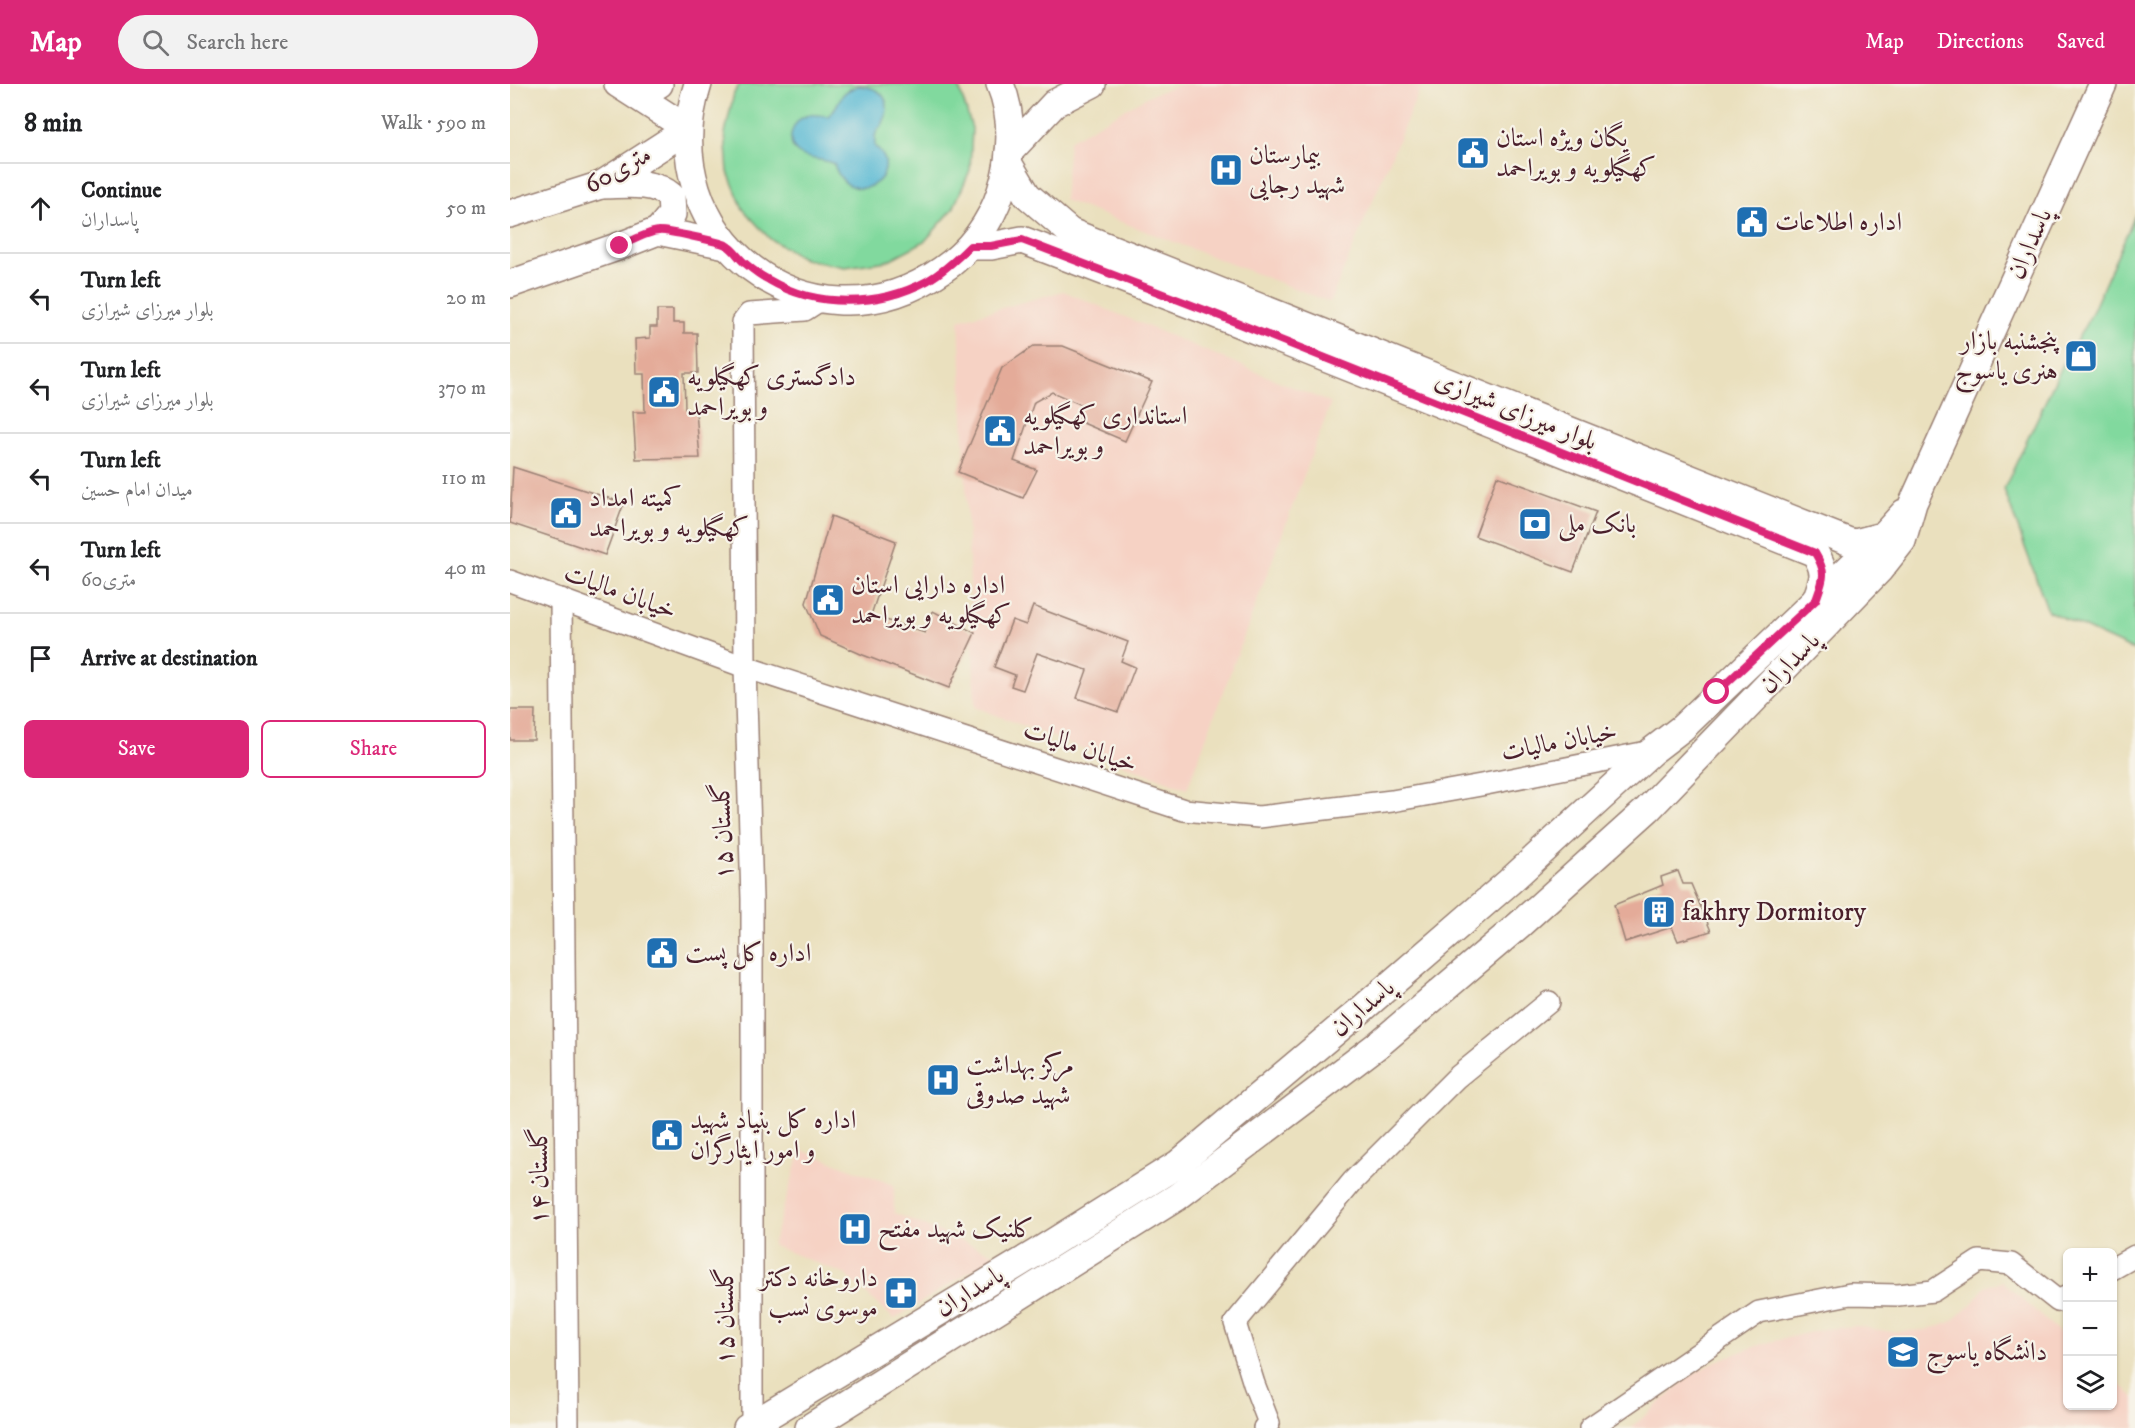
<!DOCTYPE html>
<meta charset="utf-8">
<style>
body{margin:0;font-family:"IM FELL DW Pica",Amiri,serif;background:#f2f2f2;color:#202124}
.controls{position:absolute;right:18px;bottom:18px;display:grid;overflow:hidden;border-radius:9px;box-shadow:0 2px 4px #0004}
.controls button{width:54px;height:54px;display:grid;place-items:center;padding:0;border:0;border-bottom:2px solid #e0e0e0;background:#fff;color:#202124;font:30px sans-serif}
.stop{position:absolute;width:18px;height:18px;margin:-14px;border:4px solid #db2777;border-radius:50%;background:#fff}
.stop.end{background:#db2777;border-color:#fff;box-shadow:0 2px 6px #0008}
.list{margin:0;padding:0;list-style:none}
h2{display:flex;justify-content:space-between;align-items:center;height:78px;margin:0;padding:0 24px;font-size:26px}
h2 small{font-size:20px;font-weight:400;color:#757577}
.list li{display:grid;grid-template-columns:39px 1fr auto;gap:18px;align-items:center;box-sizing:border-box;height:90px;padding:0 24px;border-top:2px solid #e0e0e0}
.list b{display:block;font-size:22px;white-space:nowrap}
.list p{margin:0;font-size:20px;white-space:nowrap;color:#757577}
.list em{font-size:20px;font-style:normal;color:#757577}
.actions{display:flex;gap:12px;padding:18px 24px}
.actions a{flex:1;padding:14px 0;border:2px solid #db2777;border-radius:9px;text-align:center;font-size:21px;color:#db2777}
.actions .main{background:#db2777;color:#fff}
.icon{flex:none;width:33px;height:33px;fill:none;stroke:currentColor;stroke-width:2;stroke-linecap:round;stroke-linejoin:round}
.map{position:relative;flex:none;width:1625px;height:1344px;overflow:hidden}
header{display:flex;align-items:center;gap:36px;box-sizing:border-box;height:84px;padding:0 30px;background:#db2777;color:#fff}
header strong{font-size:28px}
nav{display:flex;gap:33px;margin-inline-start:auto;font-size:21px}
.search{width:420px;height:54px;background:#f2f2f2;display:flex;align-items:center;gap:15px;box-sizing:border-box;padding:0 21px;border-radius:33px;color:#757577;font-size:22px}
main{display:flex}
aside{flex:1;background:#fff}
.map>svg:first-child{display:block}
.built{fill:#f6d2c4}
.green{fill:#81d99e;stroke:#667c64;stroke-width:1.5}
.water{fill:#54b8d3;stroke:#4f6c7f;stroke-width:1.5}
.building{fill:#e4ab99}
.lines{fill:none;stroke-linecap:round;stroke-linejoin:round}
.minor-casing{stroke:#9a8074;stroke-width:24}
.major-casing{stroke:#9a8074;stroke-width:30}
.minor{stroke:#fff;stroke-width:21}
.major{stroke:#fff;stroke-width:27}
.route{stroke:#db2777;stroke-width:8}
.labels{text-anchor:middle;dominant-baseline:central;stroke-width:4.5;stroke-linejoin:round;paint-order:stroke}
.poi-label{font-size:26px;fill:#4a1f2b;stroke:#f7f3e8;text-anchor:start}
.street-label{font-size:26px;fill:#4a1f2b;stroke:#f7f3e8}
</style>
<header>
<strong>Map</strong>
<div class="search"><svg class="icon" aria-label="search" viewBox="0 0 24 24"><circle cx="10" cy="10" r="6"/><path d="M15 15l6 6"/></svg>Search here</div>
<nav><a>Map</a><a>Directions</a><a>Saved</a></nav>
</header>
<main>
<aside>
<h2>8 min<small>Walk · 590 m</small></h2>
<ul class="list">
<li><svg class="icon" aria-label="ahead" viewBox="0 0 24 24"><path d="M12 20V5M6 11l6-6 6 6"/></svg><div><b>Continue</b><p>پاسداران</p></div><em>50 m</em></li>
<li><svg class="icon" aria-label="left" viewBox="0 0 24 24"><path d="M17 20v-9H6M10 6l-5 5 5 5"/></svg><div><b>Turn left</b><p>بلوار میرزای شیرازی</p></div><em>20 m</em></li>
<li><svg class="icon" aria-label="left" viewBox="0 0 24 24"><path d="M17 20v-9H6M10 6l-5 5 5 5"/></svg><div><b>Turn left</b><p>بلوار میرزای شیرازی</p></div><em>370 m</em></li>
<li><svg class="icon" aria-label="left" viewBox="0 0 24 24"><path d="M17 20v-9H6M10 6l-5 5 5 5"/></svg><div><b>Turn left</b><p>میدان امام حسین</p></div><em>110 m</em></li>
<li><svg class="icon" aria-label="left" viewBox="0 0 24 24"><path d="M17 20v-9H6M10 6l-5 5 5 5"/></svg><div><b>Turn left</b><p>60متری</p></div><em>40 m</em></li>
<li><svg class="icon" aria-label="arrive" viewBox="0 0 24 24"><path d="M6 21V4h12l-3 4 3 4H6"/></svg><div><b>Arrive at destination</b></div></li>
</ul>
<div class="actions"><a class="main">Save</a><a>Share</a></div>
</aside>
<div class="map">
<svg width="1625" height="1344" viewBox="0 0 1625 1344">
<rect width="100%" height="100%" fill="#f7f3e8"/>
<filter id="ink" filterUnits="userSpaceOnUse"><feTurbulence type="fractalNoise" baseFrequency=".0167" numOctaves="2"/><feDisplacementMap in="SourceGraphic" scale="12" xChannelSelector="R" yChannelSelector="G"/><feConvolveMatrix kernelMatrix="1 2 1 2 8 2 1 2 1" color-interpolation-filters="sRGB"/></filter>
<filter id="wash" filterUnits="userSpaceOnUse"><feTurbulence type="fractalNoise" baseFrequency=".008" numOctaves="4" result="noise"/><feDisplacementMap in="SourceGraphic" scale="24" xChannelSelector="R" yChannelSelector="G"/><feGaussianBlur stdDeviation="1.35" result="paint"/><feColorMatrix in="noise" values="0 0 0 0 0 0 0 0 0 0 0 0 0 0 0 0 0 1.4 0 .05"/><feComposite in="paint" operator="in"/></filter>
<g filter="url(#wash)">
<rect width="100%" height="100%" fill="#eae0be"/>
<g class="built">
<path d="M674 0H912L820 218 554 116 559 57 640 11Z"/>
<path d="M553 207 821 319 677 705 465 623 449 236Z"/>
<path d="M291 1066 384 1101V1129L487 1171 384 1235 336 1191 262 1161Z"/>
<path d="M1492 1197 1557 1255 1558 1322H1602L1603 1294 1625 1314V1344H1121L1180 1292 1206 1277 1252 1260 1314 1245 1346 1242 1382 1248 1415 1246 1439 1239 1460 1222 1475 1203Z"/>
</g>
<g class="green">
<path d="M230 0H448L462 44 460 86 443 125 415 157 377 177 335 183 294 175 260 155 233 125 218 88 215 49 224 9Z"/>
<path d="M1625 131V567L1538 527 1494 405 1552 282 1581 231Z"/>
</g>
<path class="water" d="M348 2C373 3 384 18 372 41 370 44 367 46 366 49 364 53 365 59 365 63 399 89 341 131 324 80 313 74 300 77 288 69 274 58 282 35 299 31 305 30 312 32 318 32 333 20 324 10 348 2Z"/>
<g id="blocks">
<g class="building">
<path d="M147 226H163V239H174V249H187L188 289H174L175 325 186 328 190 374 126 375 123 328H135L134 290H126L125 255 140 254V243H147Z"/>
<path d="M524 262H553L642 298 615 357 566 336 572 321 542 308 524 318 504 377 527 386 513 414 448 388 492 284Z"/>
<path d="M3 383 114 419 95 471 0 439Z"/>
<path d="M987 392 1086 428 1063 488 965 452Z"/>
<path d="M321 432 386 457 361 531 415 549 423 527 465 549 439 604 353 571 310 552 296 519Z"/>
<path d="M523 522 618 558 611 577 625 583 608 628 567 614 577 586 527 569 513 606 501 602 505 591 484 583 502 536 516 541Z"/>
<path d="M0 626H25L24 656H0Z"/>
<path d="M1168 787 1173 800H1181L1201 847 1168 857 1162 843 1115 858 1104 821 1153 801 1151 793Z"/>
</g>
</g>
</g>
<g filter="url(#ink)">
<use href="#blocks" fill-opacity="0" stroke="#9a8074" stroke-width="1.5"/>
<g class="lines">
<defs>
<g id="minor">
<path d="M0 497 235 583 674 726 749 733 882 717 971 701 1142 667"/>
<path d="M51 515 58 1344"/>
<path d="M1602 1185 1625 1172"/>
<path d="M242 1341V815L235 583 233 238 239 230 295 226 312 215"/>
<path d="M754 1344 759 1339 744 1300 725 1239 843 1097 946 994 1039 918"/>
<path d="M1080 1344 1249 1228 1340 1210 1388 1211 1423 1207 1469 1177 1501 1180 1548 1217 1558 1212"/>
</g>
<g id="major">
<path d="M126 0 144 3 149 0"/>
<path d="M188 0C138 151 300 278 432 186 459 168 481 139 491 107 502 74 504 33 490 0"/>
<path d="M499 68 545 19 582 0"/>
<path d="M498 79 517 111 560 148 1337 457 1345 459 1372 452"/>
<path d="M91 101C115 101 142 96 161 112L162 130 148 147"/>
<path d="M0 130 91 101 178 45 108 0"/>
<path d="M460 162H481L512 156 700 228 1305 469C1317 489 1314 494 1306 516"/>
<path d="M0 200 110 162 148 147 216 161"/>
<path d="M237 1344 526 1169 668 1080 852 925 999 798 1142 667 1172 644 1374 451 1394 429"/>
<path d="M299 1344 667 1113 869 960 1009 841 1138 725 1370 485 1392 457 1403 419 1593 0"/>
</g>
</defs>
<use href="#minor" class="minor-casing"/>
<use href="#major" class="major-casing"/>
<use href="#minor" class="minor"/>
<use href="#major" class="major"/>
</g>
</g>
<g class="lines" filter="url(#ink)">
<path class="route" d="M110 162C120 158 139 147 149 147 154 146 211 158 216 161 224 165 229 175 236 180 243 186 251 192 259 196 306 224 369 223 417 197 433 188 447 175 460 162H481L512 156 700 228 1305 469C1317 489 1314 494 1306 516L1207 608"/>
</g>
<defs>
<symbol id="civic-square" viewBox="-11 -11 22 22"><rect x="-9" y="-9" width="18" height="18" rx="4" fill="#1f6fb2" stroke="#f7f3e8"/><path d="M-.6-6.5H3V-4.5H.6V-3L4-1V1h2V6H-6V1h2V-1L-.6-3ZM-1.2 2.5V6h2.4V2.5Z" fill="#fff"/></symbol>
<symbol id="hospital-square" viewBox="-11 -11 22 22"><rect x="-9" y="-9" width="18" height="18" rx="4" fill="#1f6fb2" stroke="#f7f3e8"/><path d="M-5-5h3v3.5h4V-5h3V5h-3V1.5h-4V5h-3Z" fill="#fff"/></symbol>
<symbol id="shop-square" viewBox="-11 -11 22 22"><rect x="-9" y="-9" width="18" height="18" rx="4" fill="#1f6fb2" stroke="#f7f3e8"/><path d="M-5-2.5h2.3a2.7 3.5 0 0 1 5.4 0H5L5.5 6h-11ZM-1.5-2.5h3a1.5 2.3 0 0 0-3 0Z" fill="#fff"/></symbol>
<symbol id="bank-square" viewBox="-11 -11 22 22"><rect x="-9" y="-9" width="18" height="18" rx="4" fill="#1f6fb2" stroke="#f7f3e8"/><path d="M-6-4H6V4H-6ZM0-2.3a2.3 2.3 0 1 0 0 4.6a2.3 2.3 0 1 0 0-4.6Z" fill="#fff"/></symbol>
<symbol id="building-square" viewBox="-11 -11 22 22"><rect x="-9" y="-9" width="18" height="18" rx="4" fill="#1f6fb2" stroke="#f7f3e8"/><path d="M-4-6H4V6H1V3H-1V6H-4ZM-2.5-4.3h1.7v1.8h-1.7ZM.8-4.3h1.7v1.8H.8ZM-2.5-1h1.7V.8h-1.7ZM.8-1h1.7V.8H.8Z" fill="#fff"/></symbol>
<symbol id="pharmacy-square" viewBox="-11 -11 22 22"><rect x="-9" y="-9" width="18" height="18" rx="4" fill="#1f6fb2" stroke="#f7f3e8"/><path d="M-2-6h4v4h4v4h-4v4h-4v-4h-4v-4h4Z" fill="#fff"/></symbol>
<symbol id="university-square" viewBox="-11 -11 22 22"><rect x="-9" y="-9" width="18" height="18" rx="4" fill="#1f6fb2" stroke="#f7f3e8"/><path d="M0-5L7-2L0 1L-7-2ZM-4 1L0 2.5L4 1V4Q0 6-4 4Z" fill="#fff"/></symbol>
</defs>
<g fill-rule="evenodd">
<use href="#civic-square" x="944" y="50" width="38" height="38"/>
<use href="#hospital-square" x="697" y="67" width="38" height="38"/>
<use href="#civic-square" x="1223" y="119" width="38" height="38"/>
<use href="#shop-square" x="1552" y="253" width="38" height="38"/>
<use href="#civic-square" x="135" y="289" width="38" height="38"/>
<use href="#civic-square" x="471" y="328" width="38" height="38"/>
<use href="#civic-square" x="37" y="410" width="38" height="38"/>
<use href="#bank-square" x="1006" y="421" width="38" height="38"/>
<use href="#civic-square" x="299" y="497" width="38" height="38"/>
<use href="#building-square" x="1130" y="809" width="38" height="38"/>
<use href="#civic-square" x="133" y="850" width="38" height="38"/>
<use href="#hospital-square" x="414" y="977" width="38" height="38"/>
<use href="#civic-square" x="138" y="1032" width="38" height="38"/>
<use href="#hospital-square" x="326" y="1126" width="38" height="38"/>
<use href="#pharmacy-square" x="372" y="1190" width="38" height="38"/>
<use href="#university-square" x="1374" y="1249" width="38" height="38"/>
</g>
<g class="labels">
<g class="poi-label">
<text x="986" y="54">یگان ویژه استان<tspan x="986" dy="30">کهگیلویه و بویراحمد</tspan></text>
<text x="739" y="71">بیمارستان<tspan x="739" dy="30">شهید رجایی</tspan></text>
<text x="1265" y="138">اداره اطلاعات</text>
<text x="1548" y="257" text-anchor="end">پنجشنبه بازار<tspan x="1548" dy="30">هنری یاسوج</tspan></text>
<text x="177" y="293">دادگستری کهگیلویه<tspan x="177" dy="30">و بویراحمد</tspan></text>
<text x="513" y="332">استانداری کهگیلویه<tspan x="513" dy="30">و بویراحمد</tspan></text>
<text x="79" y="414">کمیته امداد<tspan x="79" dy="30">کهگیلویه و بویراحمد</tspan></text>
<text x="1048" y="440">بانک ملی</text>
<text x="341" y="501">اداره دارایی استان<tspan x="341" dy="30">کهگیلویه و بویراحمد</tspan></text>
<text x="1172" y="828">fakhry Dormitory</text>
<text x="175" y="869">اداره کل پست</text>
<text x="456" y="981">مرکز بهداشت<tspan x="456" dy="30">شهید صدوقی</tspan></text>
<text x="180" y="1036">اداره کل بنیاد شهید<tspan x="180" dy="30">و امور ایثارگران</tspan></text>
<text x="368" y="1145">کلنیک شهید مفتح</text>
<text x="368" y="1194" text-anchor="end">داروخانه دكتر<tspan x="368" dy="30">موسوی نسب</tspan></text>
<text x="1416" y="1268">دانشگاه یاسوج</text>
</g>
<g class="street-label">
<text transform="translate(108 86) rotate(-29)">60متری</text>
<text transform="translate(1520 160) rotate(-66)">پاسداران</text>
<text transform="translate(1006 327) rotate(22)">بلوار میرزای شیرازی</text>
<text transform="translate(110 508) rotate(20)">خیابان مالیات</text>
<text transform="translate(1280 579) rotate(-46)">پاسداران</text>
<text transform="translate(1049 658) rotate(-11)">خیابان مالیات</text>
<text transform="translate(570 663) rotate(18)">خیابان مالیات</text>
<text transform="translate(213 747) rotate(-92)">گلستان ۱۵</text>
<text transform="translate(853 924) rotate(-40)">پاسداران</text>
<text transform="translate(29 1092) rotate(-90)">گلستان ۱۴</text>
<text transform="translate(460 1208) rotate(-31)">پاسداران</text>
<text transform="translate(215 1232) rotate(-90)">گلستان ۱۵</text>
</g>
</g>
</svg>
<div class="controls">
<button>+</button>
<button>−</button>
<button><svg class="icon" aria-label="layers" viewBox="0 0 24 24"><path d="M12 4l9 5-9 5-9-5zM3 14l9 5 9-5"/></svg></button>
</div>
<div class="stop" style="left:1207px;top:608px"></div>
<div class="stop end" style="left:110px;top:162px"></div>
</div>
</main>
